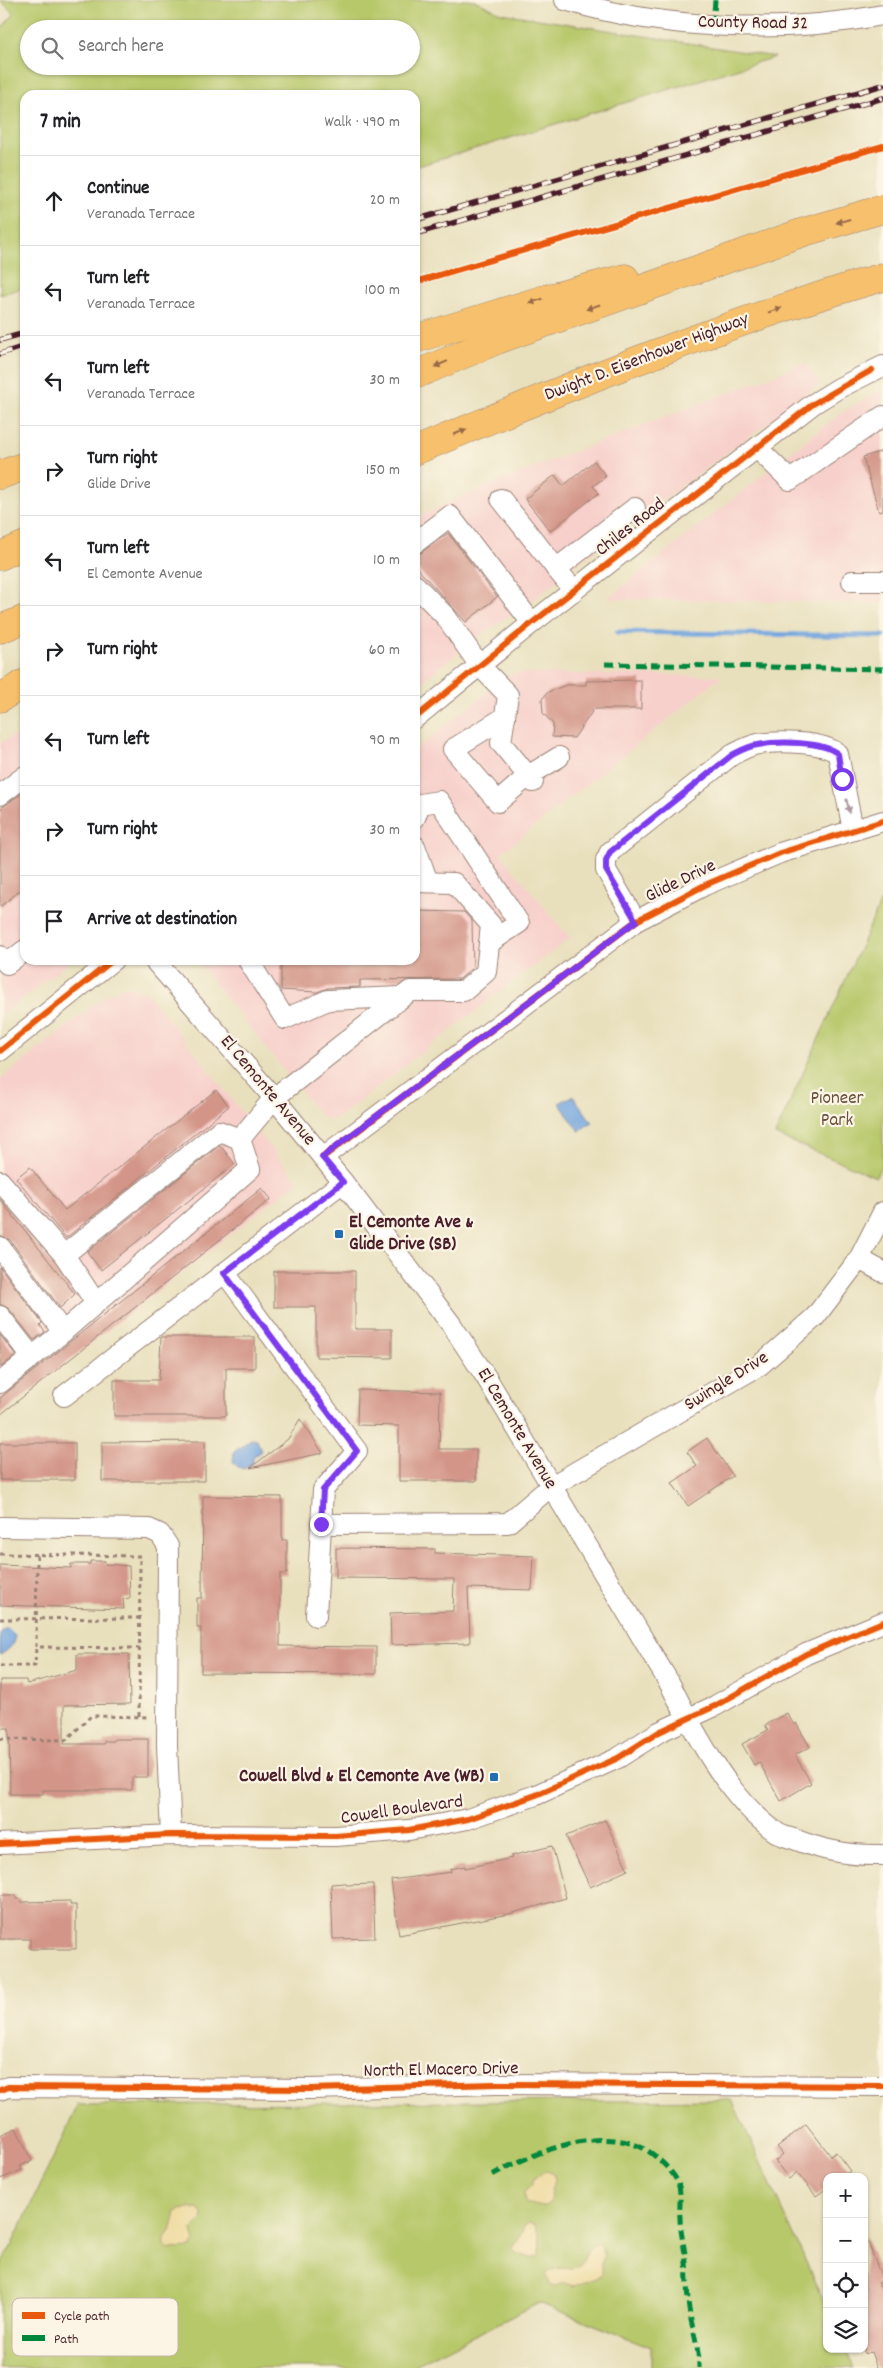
<!DOCTYPE html>
<meta charset="utf-8">
<style>
body{margin:0;font-family:Dekko,sans-serif;background:#f6f6f6;color:#202124}
.controls{position:absolute;right:15px;bottom:15px;display:grid;overflow:hidden;border-radius:10px;box-shadow:0 1px 4px #0004}
.controls button{width:45px;height:45px;display:grid;place-items:center;padding:0;border:0;border-bottom:1px solid #e0e0e0;background:#fff;color:#202124;font:25px sans-serif}
.stop{position:absolute;width:15px;height:15px;margin:-11px;border:4px solid #7c3aed;border-radius:50%;background:#fff}
.stop.end{background:#7c3aed;border-color:#fff;box-shadow:0 1px 5px #0008}
.list{margin:0;padding:0;list-style:none}
h2{display:flex;justify-content:space-between;align-items:center;height:65px;margin:0;padding:0 20px;font-size:21px}
h2 small{font-size:16px;font-weight:400;color:#757577}
.list li{display:grid;grid-template-columns:32px 1fr auto;gap:15px;align-items:center;box-sizing:border-box;height:90px;padding:0 20px;border-top:1px solid #e0e0e0}
.list b{display:block;font-size:19px;white-space:nowrap}
.list p{margin:0;font-size:16px;white-space:nowrap;color:#757577}
.list em{font-size:16px;font-style:normal;color:#757577}
.icon{flex:none;width:28px;height:28px;fill:none;stroke:currentColor;stroke-width:2;stroke-linecap:round;stroke-linejoin:round}
.map{position:relative;flex:none;width:883px;height:2368px;overflow:hidden}
.search{position:absolute;background:#fff;box-shadow:0 1px 4px #0004;left:20px;top:20px;width:400px;height:55px;display:flex;align-items:center;gap:12px;box-sizing:border-box;padding:0 18px;border-radius:28px;color:#757577;font-size:19px}
.panel{position:absolute;background:#fff;box-shadow:0 1px 4px #0004;left:20px;top:90px;width:400px;height:875px;border-radius:15px}
.map>svg:first-child{display:block}
.built{fill:#f7d0cb}
.green{fill:#b7c86b;stroke:#80744b;fill-rule:evenodd}
.sand{fill:#eeda9e;stroke:#9c7c64}
.water{fill:#73a5de;stroke:#5e6284}
.lines{fill:none;stroke-linecap:round;stroke-linejoin:round}
.stream{stroke:#73a5de;stroke-width:5}
.building{fill:#d39588}
.minor-casing{stroke:#998074;stroke-width:22}
.highway-casing{stroke:#998074;stroke-width:29}
.path{stroke:#998074;stroke-width:3;stroke-dasharray:4 4;stroke-linecap:butt}
.minor{stroke:#fff;stroke-width:20}
.highway{stroke:#f7c06c;stroke-width:28}
.rail-casing{stroke:#4a1f2b;stroke-width:5.5}
.rail{stroke:#fcf5e5;stroke-width:4;stroke-dasharray:11;stroke-linecap:butt}
.quiet{stroke:#00873e;stroke-width:5;stroke-dasharray:10 5;stroke-linecap:butt}
.cycleway-casing{stroke:#fcf5e5;stroke-width:9}
.cycleway{stroke:#e8590c;stroke-width:6}
.oneway{fill:#986748}
.oneway2{fill:#ae9aa0}
.route{stroke:#7c3aed;stroke-width:6}
.poi-dot{fill:#1f6fb2;stroke:#fcf5e5;stroke-width:2}
.labels{text-anchor:middle;dominant-baseline:central;stroke-width:4.5;stroke-linejoin:round;paint-order:stroke}
.street-label{font-size:19px;fill:#4a1f2b;stroke:#fcf5e5}
.park-label{font-size:19px;fill:#6b523e;stroke:#fcf5e5}
.poi-label{font-size:19px;font-weight:bold;fill:#4a1f2b;stroke:#fcf5e5;text-anchor:start}
.key{fill:#fcf5e5;stroke:#c7b5ad;stroke-width:1}
.key-label{font-size:14px;fill:#4a1f2b}
</style>
<div class="map">
<svg width="883" height="2368" viewBox="0 0 883 2368">
<rect width="100%" height="100%" fill="#fcf5e5"/>
<filter id="ink" filterUnits="userSpaceOnUse"><feTurbulence type="fractalNoise" baseFrequency=".02" numOctaves="2"/><feDisplacementMap in="SourceGraphic" scale="10" xChannelSelector="R" yChannelSelector="G"/><feConvolveMatrix kernelMatrix="1 2 1 2 8 2 1 2 1" color-interpolation-filters="sRGB"/></filter>
<filter id="wash" filterUnits="userSpaceOnUse"><feTurbulence type="fractalNoise" baseFrequency=".0096" numOctaves="4" result="noise"/><feDisplacementMap in="SourceGraphic" scale="20" xChannelSelector="R" yChannelSelector="G"/><feGaussianBlur stdDeviation="1.12" result="paint"/><feColorMatrix in="noise" values="0 0 0 0 0 0 0 0 0 0 0 0 0 0 0 0 0 1.4 0 .05"/><feComposite in="paint" operator="in"/></filter>
<g filter="url(#wash)">
<rect width="100%" height="100%" fill="#e8e0bd"/>
<g class="built">
<path d="M806 363 820 384 587 556 537 597 480 636 415 687V519L458 498 538 466Z"/>
<path d="M883 389V603L607 599 841 413Z"/>
<path d="M512 673 722 676 500 854 570 938 340 1116 332 1120 325 1118 320 1115 196 960H415V750Z"/>
<path d="M25 729V960H72L1 1016 0 744Z"/>
<path d="M128 986 147 993 298 1182 0 1415V1080L104 997 112 992Z"/>
</g>
<g class="green">
<path d="M0 0H474L501 13 775 57 415 167V95H25V287L0 295V30L14 14ZM29 29H411V66H29Z"/>
<path d="M883 897V1161L876 1177 775 1135Z"/>
<path d="M732 2100 827 2308V2349H845L854 2368H651V2347L539 2303 409 2368H0V2270L78 2105Z"/>
</g>
<g class="sand">
<path d="M547 2171 554 2175 555 2181 551 2190 550 2203 543 2207 525 2203 524 2192 532 2185V2180L541 2173Z"/>
<path d="M197 2208 202 2212V2220L191 2231 195 2240 192 2248 169 2249 165 2246V2238L172 2228 176 2212 180 2210Z"/>
<path d="M529 2223 535 2225 540 2235 539 2255 531 2258 516 2253 512 2247 519 2239 525 2225Z"/>
<path d="M595 2245H599L605 2255 601 2264V2276L574 2286 564 2283 555 2286 550 2284 546 2275C555 2264 564 2271 575 2267 588 2263 582 2251 595 2245Z"/>
</g>
<g class="water">
<path d="M573 1096 592 1122 579 1131 559 1103Z"/>
<path d="M251 1439 257 1440 261 1451 253 1457V1463L244 1469 238 1467 233 1462 234 1452Z"/>
<path d="M8 1628 15 1635C14 1645 9 1650 0 1655V1634L2 1630Z"/>
</g>
<g class="lines">
<path class="stream" d="M617 632 883 636"/>
</g>
<g id="blocks">
<g class="building">
<path d="M883 451V511L879 512 863 457Z"/>
<path d="M594 461 606 476 593 486 599 493 550 531 525 499 555 475 563 486Z"/>
<path d="M448 533 497 597 466 622 415 566V555L422 552Z"/>
<path d="M641 680V709H594L574 738 552 737 553 724 543 713 542 699 548 692 566 685H586V681Z"/>
<path d="M25 791V886L0 907V809Z"/>
<path d="M415 911 464 912 472 921 473 967 460 979 360 980V987L328 988 317 992 281 990V960H415Z"/>
<path d="M216 1090 229 1106 66 1238 16 1178 30 1167 65 1210Z"/>
<path d="M220 1145 235 1164 101 1270 87 1252Z"/>
<path d="M262 1188 271 1199 0 1415V1398Z"/>
<path d="M0 1199 75 1294 60 1308 10 1240 0 1235Z"/>
<path d="M0 1267 42 1323 40 1325 45 1332 34 1340 9 1309 0 1304Z"/>
<path d="M274 1271H355V1329H392V1358L316 1357V1307H274Z"/>
<path d="M0 1335 16 1355 1 1367 0 1366Z"/>
<path d="M161 1337H255V1368H226V1416H114V1380H159Z"/>
<path d="M358 1390 440 1392 439 1449H476V1481H399V1426L357 1425Z"/>
<path d="M300 1419 323 1453 250 1468 288 1439Z"/>
<path d="M707 1438 733 1476 688 1506 672 1483 697 1466 687 1452Z"/>
<path d="M205 1441V1481H102V1442Z"/>
<rect x="0" y="1443" width="75" height="37"/>
<path d="M203 1496 282 1497V1540H287V1574H280V1646L376 1647V1674L201 1673V1628H197V1598H202Z"/>
<path d="M336 1548 435 1549V1553L534 1556 532 1590 468 1588 470 1643 391 1645 390 1613 453 1611 454 1579 336 1578Z"/>
<path d="M90 1561H105V1564L129 1566 130 1598 123 1599 124 1609 0 1605V1565L71 1568V1564H90Z"/>
<path d="M77 1654H129L130 1704 64 1705V1744H104V1741H114V1739H148V1777H132V1790H43V1794H10L9 1728H0V1680H26L27 1684 77 1670Z"/>
<path d="M787 1713 794 1725 796 1723 810 1747 795 1755 811 1783 781 1801 759 1762 754 1765 742 1744 768 1730 765 1725Z"/>
<path d="M605 1820 628 1870 590 1887 566 1836Z"/>
<path d="M552 1846 566 1898 509 1914 399 1935 391 1880 451 1872 450 1869 465 1866V1868L512 1858 511 1856Z"/>
<path d="M345 1883 346 1885 373 1884 375 1938 333 1939 331 1884Z"/>
<path d="M0 1895H16V1899H21V1902L70 1901V1905H76V1949H30V1939H0Z"/>
<path d="M806 2124 831 2156 836 2152 850 2171 842 2177H827V2188L816 2196 797 2172 789 2179 775 2161 783 2154 777 2147Z"/>
<path d="M16 2128 32 2161 20 2166 22 2170 0 2179V2135Z"/>
<path d="M865 2235 883 2281 878 2283 883 2294V2368H877L871 2352 864 2354Z"/>
</g>
</g>
</g>
<g filter="url(#ink)">
<use href="#blocks" fill-opacity="0" stroke="#998074" stroke-width="1"/>
<g class="lines">
<defs>
<g id="minor">
<path d="M565 0C663 30 783 34 883 15"/>
<path d="M757 448 790 480 883 416"/>
<path d="M501 499 574 591"/>
<path d="M415 543 450 516 532 623"/>
<path d="M556 569 635 508"/>
<path d="M852 581H883"/>
<path d="M415 585 446 617 480 666 508 695 501 743 533 782"/>
<path d="M505 717 453 749 498 802 528 776 559 757"/>
<path d="M415 718 532 623 813 404 839 388 883 366"/>
<path d="M0 795 25 776"/>
<path d="M415 818 420 804 439 801 519 923 489 943"/>
<path d="M415 846 428 882"/>
<path d="M636 921 606 870V860L610 852 732 755C740 751 748 746 758 744 777 741 824 741 838 754L853 830"/>
<path d="M0 956 7 964 25 950"/>
<path d="M154 960 274 1098 343 1182 451 1324 486 1377 670 1684C695 1734 729 1799 776 1832 781 1836 788 1837 794 1839 823 1851 851 1856 883 1855"/>
<path d="M248 960 285 1019 328 1000 401 997"/>
<path d="M0 1051 113 960"/>
<path d="M323 1157 636 921 705 885 780 853 883 821"/>
<path d="M0 1181 64 1255"/>
<path d="M0 1247 63 1332 250 1169 240 1139 274 1098 410 991H464L486 972 491 925 454 883 415 882"/>
<path d="M859 1259 883 1272"/>
<path d="M225 1273 357 1451 323 1490 316 1616"/>
<path d="M96 1303 64 1255 219 1131 240 1139"/>
<path d="M0 1316 32 1357"/>
<path d="M0 1383 63 1332"/>
<path d="M64 1396 343 1182"/>
<path d="M321 1524 508 1523 550 1487 760 1365 815 1317 859 1259 883 1212"/>
<path d="M0 1527 149 1529 160 1534 168 1546 167 1745 171 1835"/>
<path d="M0 1844 171 1835 336 1836 409 1830 468 1819 536 1795 618 1758 659 1732 715 1706 806 1654 883 1622"/>
<path d="M0 2090 8 2087 311 2089 496 2084 883 2086"/>
</g>
<g id="highway">
<path d="M415 339 545 299 625 278"/>
<path d="M415 375 497 340 804 232 883 209"/>
<path d="M415 451C569 386 723 323 883 277"/>
<path d="M0 475 25 466"/>
<path d="M0 556 25 545"/>
<path d="M0 629 25 619"/>
<path d="M0 698 25 683"/>
</g>
</defs>
<use href="#minor" class="minor-casing"/>
<use href="#highway" class="highway-casing"/>
<g class="path">
<path d="M0 1554 140 1556 139 1717"/>
<path d="M37 1555 36 1647 140 1648"/>
<path d="M0 1619 140 1618"/>
<path d="M0 1666H35L36 1647"/>
<path d="M0 1739 66 1740 91 1716 150 1717"/>
</g>
<use href="#minor" class="minor"/>
<use href="#highway" class="highway"/>
<defs>
<g id="rail">
<path d="M415 220 883 85"/>
<path d="M415 234 883 98"/>
<path d="M0 340 25 333"/>
<path d="M0 354 25 346"/>
</g>
</defs>
<use href="#rail" class="rail-casing"/>
<use href="#rail" class="rail"/>
<g class="quiet">
<path d="M713 25 715 0"/>
<path d="M605 664 883 669"/>
<path d="M492 2175C537 2151 612 2119 656 2157 664 2164 674 2173 678 2183 682 2194 679 2206 680 2217 680 2232 685 2248 686 2263 687 2275 687 2288 688 2301 690 2324 699 2344 699 2368"/>
</g>
<defs>
<g id="cycleway">
<path d="M415 282 883 146"/>
<path d="M415 718 532 623 813 404 872 370"/>
<path d="M0 1051 113 960"/>
<path d="M323 1157 636 921 705 885 780 853 883 821"/>
<path d="M0 1844 171 1835 336 1836 409 1830 468 1819 536 1795 618 1758 659 1732 715 1706 806 1654 883 1622"/>
<path d="M0 2090 8 2087 311 2089 496 2084 883 2086"/>
</g>
</defs>
<use href="#cycleway" class="cycleway-casing"/>
<use href="#cycleway" class="cycleway"/>
</g>
<defs><path id="oneway-solid" d="M-6-.8H1V-3.2L6.5 0L1 3.2V.8H-6Z" transform="scale(1.25)"/></defs>
<g class="oneway">
<use href="#oneway-solid" transform="translate(843 221) rotate(164)"/>
<use href="#oneway-solid" transform="translate(536 301) rotate(163)"/>
<use href="#oneway-solid" transform="translate(593 307) rotate(161)"/>
<use href="#oneway-solid" transform="translate(775 310) rotate(-20)"/>
<use href="#oneway-solid" transform="translate(441 364) rotate(157)"/>
<use href="#oneway-solid" transform="translate(460 432) rotate(-23)"/>
</g>
<use class="oneway2" href="#oneway-solid" transform="translate(848 806) rotate(76)"/>
</g>
<g class="lines" filter="url(#ink)">
<path class="route" d="M321 1524 323 1490 357 1451 224 1273 343 1182 322 1157 636 921 606 870V860L610 852 732 755C740 751 748 746 758 745 778 741 823 741 838 754L842 779"/>
</g>
<g class="poi-dot">
<rect x="334" y="1229" width="10" height="10" rx="2.5"/>
<rect x="489" y="1772" width="10" height="10" rx="2.5"/>
</g>
<g class="labels">
<g class="street-label">
<text transform="translate(753 24) rotate(1)">County Road 32</text>
<text transform="translate(647 358) rotate(-21)">Dwight D. Eisenhower Highway</text>
<text transform="translate(631 528) rotate(-38)">Chiles Road</text>
<text transform="translate(681 882) rotate(-26)">Glide Drive</text>
<text transform="translate(267 1091) rotate(50)">El Cemonte Avenue</text>
<text transform="translate(727 1382) rotate(-32)">Swingle Drive</text>
<text transform="translate(516 1429) rotate(59)">El Cemonte Avenue</text>
<text transform="translate(402 1811) rotate(-8)">Cowell Boulevard</text>
<text transform="translate(441 2071) rotate(-1)">North El Macero Drive</text>
</g>
<g class="park-label">
<text x="837" y="1099">Pioneer<tspan x="837" dy="22">Park</tspan></text>
</g>
<g class="poi-label">
<text x="349" y="1223">El Cemonte Ave &amp;<tspan x="349" dy="22">Glide Drive (SB)</tspan></text>
<text x="484" y="1777" text-anchor="end">Cowell Blvd &amp; El Cemonte Ave (WB)</text>
</g>
</g>
<rect x="12" y="2298" width="166" height="58" rx="8" class="key"/>
<rect x="22" y="2312" width="23" height="7" fill="#e8590c"/>
<rect x="22" y="2335" width="23" height="6" fill="#00873e"/>
<g class="key-label">
<text x="54" y="2320">Cycle path</text>
<text x="54" y="2343">Path</text>
</g>
</svg>
<div class="controls">
<button>+</button>
<button>−</button>
<button><svg class="icon" aria-label="locate" viewBox="0 0 24 24"><circle cx="12" cy="12" r="6"/><path d="M12 2v4M12 18v4M2 12h4M18 12h4"/></svg></button>
<button><svg class="icon" aria-label="layers" viewBox="0 0 24 24"><path d="M12 4l9 5-9 5-9-5zM3 14l9 5 9-5"/></svg></button>
</div>
<div class="stop" style="left:842px;top:779px"></div>
<div class="stop end" style="left:321px;top:1524px"></div>
<div class="search"><svg class="icon" aria-label="search" viewBox="0 0 24 24"><circle cx="10" cy="10" r="6"/><path d="M15 15l6 6"/></svg>Search here</div>
<section class="panel">
<h2>7 min<small>Walk · 490 m</small></h2>
<ul class="list">
<li><svg class="icon" aria-label="ahead" viewBox="0 0 24 24"><path d="M12 20V5M6 11l6-6 6 6"/></svg><div><b>Continue</b><p>Veranada Terrace</p></div><em>20 m</em></li>
<li><svg class="icon" aria-label="left" viewBox="0 0 24 24"><path d="M17 20v-9H6M10 6l-5 5 5 5"/></svg><div><b>Turn left</b><p>Veranada Terrace</p></div><em>100 m</em></li>
<li><svg class="icon" aria-label="left" viewBox="0 0 24 24"><path d="M17 20v-9H6M10 6l-5 5 5 5"/></svg><div><b>Turn left</b><p>Veranada Terrace</p></div><em>30 m</em></li>
<li><svg class="icon" aria-label="right" viewBox="0 0 24 24"><path d="M7 20v-9h11M14 6l5 5-5 5"/></svg><div><b>Turn right</b><p>Glide Drive</p></div><em>150 m</em></li>
<li><svg class="icon" aria-label="left" viewBox="0 0 24 24"><path d="M17 20v-9H6M10 6l-5 5 5 5"/></svg><div><b>Turn left</b><p>El Cemonte Avenue</p></div><em>10 m</em></li>
<li><svg class="icon" aria-label="right" viewBox="0 0 24 24"><path d="M7 20v-9h11M14 6l5 5-5 5"/></svg><div><b>Turn right</b></div><em>60 m</em></li>
<li><svg class="icon" aria-label="left" viewBox="0 0 24 24"><path d="M17 20v-9H6M10 6l-5 5 5 5"/></svg><div><b>Turn left</b></div><em>90 m</em></li>
<li><svg class="icon" aria-label="right" viewBox="0 0 24 24"><path d="M7 20v-9h11M14 6l5 5-5 5"/></svg><div><b>Turn right</b></div><em>30 m</em></li>
<li><svg class="icon" aria-label="arrive" viewBox="0 0 24 24"><path d="M6 21V4h12l-3 4 3 4H6"/></svg><div><b>Arrive at destination</b></div></li>
</ul>
</section>
</div>
